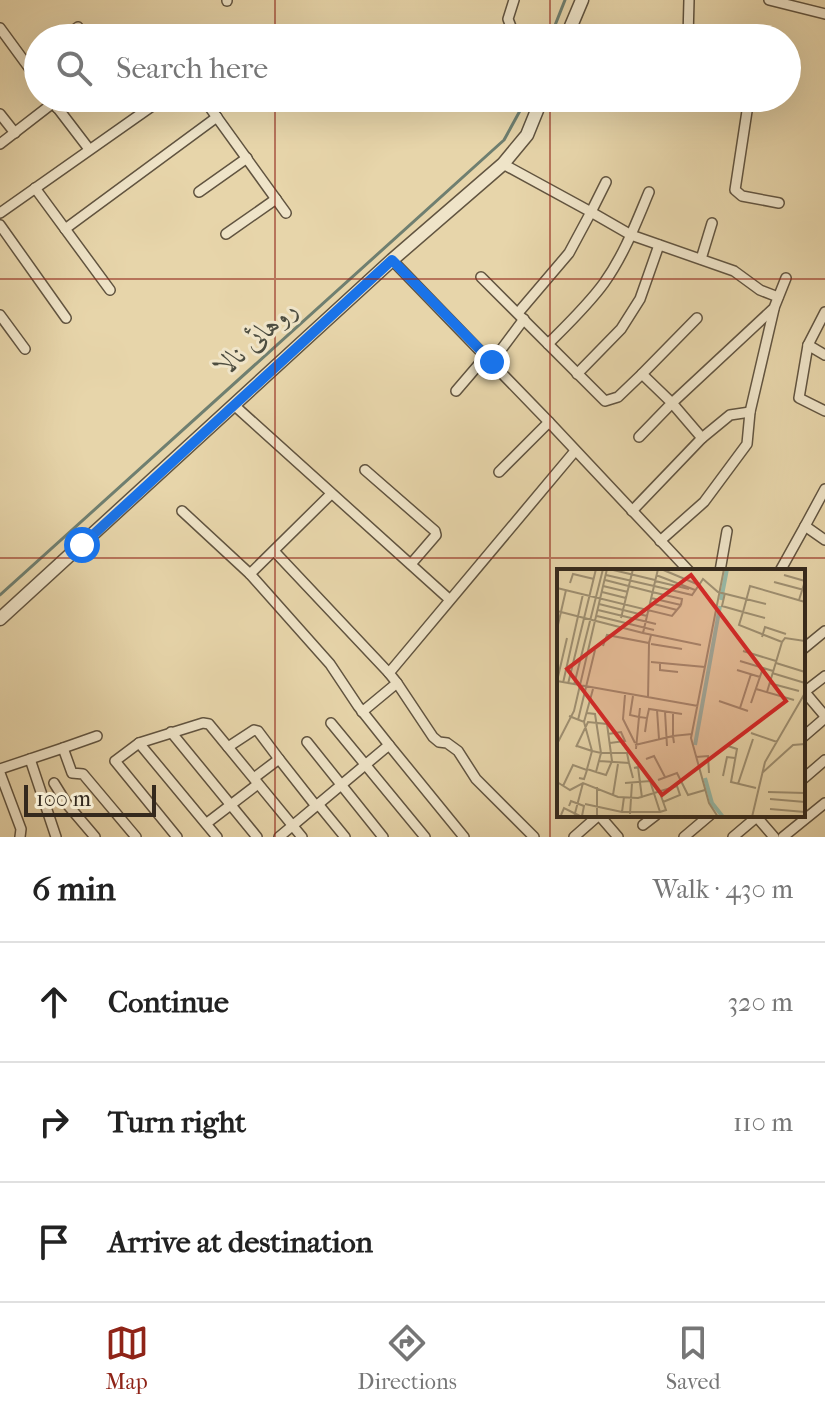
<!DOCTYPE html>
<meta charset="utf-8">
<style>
body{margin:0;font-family:"IM FELL French Canon",Amiri,serif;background:#f2f2f2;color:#222}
.scale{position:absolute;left:24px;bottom:20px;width:132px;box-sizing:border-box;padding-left:8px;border:4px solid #34291d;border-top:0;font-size:22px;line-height:28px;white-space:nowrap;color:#34291d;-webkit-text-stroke:6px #efe4c8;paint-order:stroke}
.stop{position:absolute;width:24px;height:24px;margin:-18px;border:6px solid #1a73e8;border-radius:50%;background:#fff}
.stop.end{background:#1a73e8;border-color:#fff;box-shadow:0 2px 8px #0008}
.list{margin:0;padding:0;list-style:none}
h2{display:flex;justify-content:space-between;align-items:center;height:104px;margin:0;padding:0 32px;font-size:34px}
h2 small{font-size:26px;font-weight:400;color:#767676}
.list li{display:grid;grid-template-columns:52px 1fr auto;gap:24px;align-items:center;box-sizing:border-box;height:120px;padding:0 32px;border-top:2px solid #e0e0e0}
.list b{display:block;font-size:30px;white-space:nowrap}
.list em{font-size:26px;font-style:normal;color:#767676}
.icon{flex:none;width:44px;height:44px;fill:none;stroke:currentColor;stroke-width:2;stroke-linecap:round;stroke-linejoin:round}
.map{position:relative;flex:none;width:825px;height:837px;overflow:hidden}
.search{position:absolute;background:#fff;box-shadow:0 8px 32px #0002;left:24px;right:24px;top:24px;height:88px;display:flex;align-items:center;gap:20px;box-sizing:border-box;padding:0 28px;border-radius:44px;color:#767676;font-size:30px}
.sheet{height:464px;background:#fff}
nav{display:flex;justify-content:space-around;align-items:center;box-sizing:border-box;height:112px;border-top:2px solid #e0e0e0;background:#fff;font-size:22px;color:#767676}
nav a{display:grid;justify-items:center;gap:4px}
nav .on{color:#8f2418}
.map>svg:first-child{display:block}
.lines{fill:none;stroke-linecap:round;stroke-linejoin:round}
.stream{stroke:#6f7f70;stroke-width:3}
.minor-casing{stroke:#615440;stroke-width:12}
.tertiary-casing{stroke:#615440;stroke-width:15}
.minor{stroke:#efe4c8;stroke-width:9}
.tertiary{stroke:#efe4c8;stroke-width:12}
.route{stroke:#1a73e8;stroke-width:10}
.grid{fill:none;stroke:#8f2418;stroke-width:2;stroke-opacity:0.55}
.labels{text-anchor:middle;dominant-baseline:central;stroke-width:6;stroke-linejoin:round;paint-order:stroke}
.water-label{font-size:28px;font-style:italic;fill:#4d4d40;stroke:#efe4c8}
.inset-river{fill:none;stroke:#97b9a7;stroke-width:4}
.inset-road{fill:none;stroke:#9f9072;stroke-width:2}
.view{fill:#d62828;fill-opacity:0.15;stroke:#d62828;stroke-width:4}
.inset-edge{fill:none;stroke:#34291d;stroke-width:4}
</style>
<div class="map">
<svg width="825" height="837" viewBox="0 0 825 837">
<rect width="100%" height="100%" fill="#e7d5aa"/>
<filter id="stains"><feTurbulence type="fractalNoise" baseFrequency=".0025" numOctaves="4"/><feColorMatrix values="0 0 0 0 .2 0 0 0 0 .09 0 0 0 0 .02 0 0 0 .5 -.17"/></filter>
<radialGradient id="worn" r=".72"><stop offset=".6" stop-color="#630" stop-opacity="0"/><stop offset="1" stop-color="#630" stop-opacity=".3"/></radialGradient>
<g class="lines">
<g class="stream">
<path d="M550 38 565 0"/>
<path d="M0 595 504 140 527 98"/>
</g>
<defs>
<g id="minor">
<path d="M514 0 508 19 513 32 528 38"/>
<path d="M769 0 825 14"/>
<path d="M227 1V0"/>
<path d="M0 28 38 80"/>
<path d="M63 38 78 27"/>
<path d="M688 38 689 0"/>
<path d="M787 74 794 76"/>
<path d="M50 98 89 149"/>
<path d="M203 98 286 213"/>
<path d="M749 98 735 190 742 196 779 203"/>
<path d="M57 108 72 98"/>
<path d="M0 114 15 133"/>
<path d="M0 144 53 103"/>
<path d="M503 164 591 212 569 253 518 313"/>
<path d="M606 182 591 212 631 235 734 271 760 290 778 297"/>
<path d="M35 188 110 290"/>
<path d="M199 192 247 158"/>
<path d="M0 213 155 104"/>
<path d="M0 225 66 318"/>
<path d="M65 229 217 117"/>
<path d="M226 234 276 199"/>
<path d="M701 259 712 223"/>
<path d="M392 260 549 422 689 571"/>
<path d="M481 277 605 401 618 397 642 374"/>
<path d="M0 315 25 349"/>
<path d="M548 344C568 324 588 305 604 283 624 255 636 223 649 192"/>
<path d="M808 345 825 312"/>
<path d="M825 355 808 345 799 398 825 411"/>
<path d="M492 362 524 319"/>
<path d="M577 374 621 329 640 299 659 245"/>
<path d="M456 391 486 356"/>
<path d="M235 406 449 599"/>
<path d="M639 437 672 403 642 374 697 318"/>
<path d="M702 438 730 415 750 412"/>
<path d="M365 470 435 531 436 535 411 564"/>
<path d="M499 472 549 422"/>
<path d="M825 489 805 526 825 540"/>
<path d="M182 511 250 574 330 664 358 706 389 745"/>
<path d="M632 511 702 438 672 403 774 308 786 278"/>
<path d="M660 541 704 502 747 444 750 412 774 309"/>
<path d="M274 551 389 673"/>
<path d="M720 571 727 531"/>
<path d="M780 571 805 526"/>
<path d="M250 574 331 494"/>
<path d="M803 649 825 631"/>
<path d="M397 683 389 673 575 451"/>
<path d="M803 690 825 716"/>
<path d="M803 693 825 676"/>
<path d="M362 712 397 683 433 737 439 742 447 743 458 751 476 779 534 837"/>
<path d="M331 723 425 837"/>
<path d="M171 732 257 837"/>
<path d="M803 737 825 718"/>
<path d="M307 742 383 837"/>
<path d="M139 743 217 837"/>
<path d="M228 747 254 730 258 731 279 759 254 778"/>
<path d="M63 748 97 736"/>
<path d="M30 759 56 837"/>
<path d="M279 759 316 806"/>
<path d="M0 769 63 748 72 773 83 774 136 837"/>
<path d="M0 773 21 829 20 837"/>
<path d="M803 779 825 760"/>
<path d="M54 783 67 804 95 837"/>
<path d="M318 804 345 837"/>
<path d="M599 815 618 837"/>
<path d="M755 815 774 837"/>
<path d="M207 823 258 784"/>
<path d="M643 825 656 815"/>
<path d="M177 837 115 761 139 743 203 723 209 724 302 837"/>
<path d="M279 837 389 745 464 837"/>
<path d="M574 837 599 815"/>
<path d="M684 837 710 815"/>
<path d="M733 837 759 815"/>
<path d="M783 837 825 803"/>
</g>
<g id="tertiary">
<path d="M566 38 582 0"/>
<path d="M0 619 392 260 503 164 527 135 542 98"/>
</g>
</defs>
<use href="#minor" class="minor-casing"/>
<use href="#tertiary" class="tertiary-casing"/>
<use href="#minor" class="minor"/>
<use href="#tertiary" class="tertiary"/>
</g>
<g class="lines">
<path class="route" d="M82 545 392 260 492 362"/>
</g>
<path class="grid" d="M275 0V38M550 0V38M275 98V837M550 98V837M0 279H825M0 558H825"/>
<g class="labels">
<g class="water-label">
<text transform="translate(256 337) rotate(-42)">روہائی نالا</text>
</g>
</g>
<g transform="translate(557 569)">
<rect width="248" height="248" fill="#e7d5aa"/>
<path class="inset-river" d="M164 31 170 0M138 176 163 37M148 209 155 234 166 248"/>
<path class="inset-road" d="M52 0 98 11M104 0 142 16 146 10 161 23 209 35M49 6 97 17M99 6 138 21M227 6 248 12 242 31M48 11 95 23M98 12 132 20M217 13 247 21M13 14 16 5 37 10M46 17 71 23M97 17 135 26 142 16M0 19 115 47 124 36M45 23 69 29M95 23 125 30 124 36M168 24 165 37 186 43 193 17 248 33M94 29 124 36M93 34 120 41M42 35 90 47M41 41 99 55M0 42 86 64 101 0M40 47 97 61M64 49 76 0M208 49 186 43 182 56 225 73 228 69 248 72M0 60 9 21M86 64 144 76M205 68 208 58 229 65M94 75 125 80M46 77 50 66 92 74 94 66M186 82 219 92M183 92 216 102M94 93 148 98M103 94V101L121 103M219 94 248 103M180 101 203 108M215 104 248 114M0 112 141 137M0 112 10 69M6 114 26 25M212 114 242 122M11 115 39 0M17 116 46 0M199 120 237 131M210 123 225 73M68 126 66 150 78 174M76 127 73 146 82 148 79 180M91 129 92 74M162 132 191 142M194 134 206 99M83 139 82 148 90 149 88 163M183 139 194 105M100 141 102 170M108 143 110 177M116 144V167L135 165M12 147 27 153 36 120M90 149 92 140 125 145M21 151 38 81M27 153 35 182 44 184 38 145 30 144M194 164 220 173M51 165 64 163 68 172 53 174M0 175 17 142 50 0M78 176 116 167 117 174M20 177 35 182 30 200M171 177 180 180 174 213 199 219M19 178 31 153 50 155 55 192 49 206 39 203M139 188 151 187 152 204M89 190 97 187 108 208M42 192 72 194 76 209M77 199 81 198 85 229M30 200 39 203 44 184H70L72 194M205 204 236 176 248 175M166 207 170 188 178 189M101 211 120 204 131 226 148 221M0 213 13 221 26 214 61 228 81 229 120 217 123 226 106 233M181 215 196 170M6 217 16 196 30 201 27 210 22 209M211 223 248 224M103 224 109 241 103 243M56 226 61 195M67 228 65 243H103L93 212 68 214M213 230 248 233M28 235 65 243M12 237 14 232 27 237 25 247M213 240 248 243M73 245 75 214M4 246 7 239 25 248M17 248 26 214M40 248V218M161 248 152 234 134 169 167 0M195 248 208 193 248 124"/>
<path class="view" d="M134 6 229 132 105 226 10 100Z"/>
<rect width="248" height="248" class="inset-edge"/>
</g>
<rect width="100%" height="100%" filter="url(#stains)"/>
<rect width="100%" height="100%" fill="url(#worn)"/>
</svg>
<div class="scale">100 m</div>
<div class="stop" style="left:82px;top:545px"></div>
<div class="stop end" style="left:492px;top:362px"></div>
<div class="search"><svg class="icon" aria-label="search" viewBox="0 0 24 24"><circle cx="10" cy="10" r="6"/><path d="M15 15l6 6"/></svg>Search here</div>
</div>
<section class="sheet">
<h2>6 min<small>Walk · 430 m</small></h2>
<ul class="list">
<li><svg class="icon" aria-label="ahead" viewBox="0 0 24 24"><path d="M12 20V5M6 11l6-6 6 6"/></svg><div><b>Continue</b></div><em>320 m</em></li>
<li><svg class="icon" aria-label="right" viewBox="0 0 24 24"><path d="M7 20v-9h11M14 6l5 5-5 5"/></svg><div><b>Turn right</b></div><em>110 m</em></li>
<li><svg class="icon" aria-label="arrive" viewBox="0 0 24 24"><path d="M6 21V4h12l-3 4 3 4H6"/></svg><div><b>Arrive at destination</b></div></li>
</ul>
</section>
<nav>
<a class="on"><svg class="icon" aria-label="map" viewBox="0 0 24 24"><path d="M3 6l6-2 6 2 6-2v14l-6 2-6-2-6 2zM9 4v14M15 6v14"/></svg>Map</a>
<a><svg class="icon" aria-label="directions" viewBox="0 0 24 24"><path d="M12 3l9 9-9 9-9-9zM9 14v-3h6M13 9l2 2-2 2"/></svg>Directions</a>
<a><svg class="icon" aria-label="saved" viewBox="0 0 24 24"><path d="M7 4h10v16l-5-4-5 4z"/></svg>Saved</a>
</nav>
